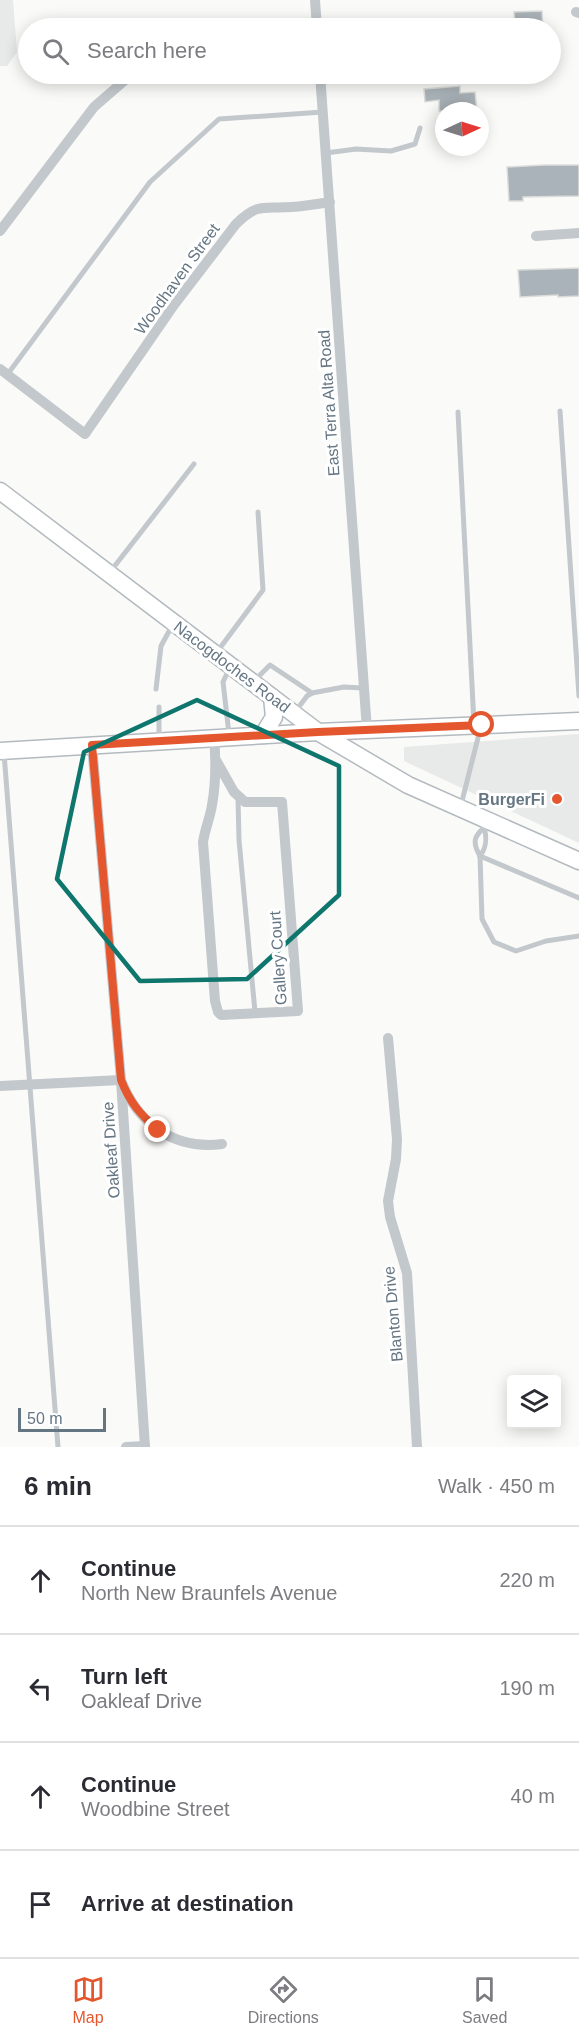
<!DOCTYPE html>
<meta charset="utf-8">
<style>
body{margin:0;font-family:Arial,sans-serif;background:#f7f7f7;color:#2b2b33}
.controls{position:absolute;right:18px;bottom:18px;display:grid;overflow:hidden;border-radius:6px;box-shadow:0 3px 15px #0003}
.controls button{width:54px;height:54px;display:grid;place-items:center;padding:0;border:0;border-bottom:2px solid #e1e1e2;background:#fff;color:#2b2b33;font:30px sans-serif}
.compass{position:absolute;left:435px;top:102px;width:54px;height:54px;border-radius:50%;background:#fff;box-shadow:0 3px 15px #0003;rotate:86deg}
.scale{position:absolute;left:18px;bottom:15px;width:88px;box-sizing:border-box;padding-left:6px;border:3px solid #657683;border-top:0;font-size:16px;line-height:21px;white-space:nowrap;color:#657683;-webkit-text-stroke:4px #fff;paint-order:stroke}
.stop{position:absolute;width:18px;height:18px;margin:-14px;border:4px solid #e4572e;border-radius:50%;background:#fff}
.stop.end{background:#e4572e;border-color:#fff;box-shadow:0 2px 6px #0008}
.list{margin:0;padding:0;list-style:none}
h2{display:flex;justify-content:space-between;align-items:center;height:78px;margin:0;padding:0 24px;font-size:26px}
h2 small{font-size:20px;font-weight:400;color:#7c7c81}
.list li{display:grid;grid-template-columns:39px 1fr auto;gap:18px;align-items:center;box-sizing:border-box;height:108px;padding:0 24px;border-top:2px solid #e1e1e2}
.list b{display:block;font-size:22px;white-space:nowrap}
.list p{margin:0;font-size:20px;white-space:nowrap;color:#7c7c81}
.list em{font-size:20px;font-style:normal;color:#7c7c81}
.icon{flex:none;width:33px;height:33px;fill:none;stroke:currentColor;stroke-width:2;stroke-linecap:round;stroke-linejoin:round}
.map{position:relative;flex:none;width:579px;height:1447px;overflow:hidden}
.search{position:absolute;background:#fff;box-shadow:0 3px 15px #0003;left:18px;right:18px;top:18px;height:66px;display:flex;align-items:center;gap:15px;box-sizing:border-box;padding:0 21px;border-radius:33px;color:#7c7c81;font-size:22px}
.sheet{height:510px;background:#fff}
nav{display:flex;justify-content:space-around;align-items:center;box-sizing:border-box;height:84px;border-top:2px solid #e1e1e2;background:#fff;font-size:16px;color:#7c7c81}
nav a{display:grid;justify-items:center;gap:3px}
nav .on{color:#e4572e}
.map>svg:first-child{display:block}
.built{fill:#e8e9e9}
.building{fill:#aab3b9;stroke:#dcdcda;stroke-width:1.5}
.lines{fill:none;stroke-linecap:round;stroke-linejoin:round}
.secondary-casing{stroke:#b3babf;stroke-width:19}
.lane{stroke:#c3c8cc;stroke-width:5}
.street{stroke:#c3c8cc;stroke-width:10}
.secondary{stroke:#fff;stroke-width:16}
.route{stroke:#e4572e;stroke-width:8}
.marked{fill:none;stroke:#0f766e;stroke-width:4.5;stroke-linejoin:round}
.poi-dot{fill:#e4572e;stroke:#fff;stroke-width:2}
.labels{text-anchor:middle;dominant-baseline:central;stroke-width:6;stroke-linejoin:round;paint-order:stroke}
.street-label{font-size:16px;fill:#657683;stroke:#fff}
.poi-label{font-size:16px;font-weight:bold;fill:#657683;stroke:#fff;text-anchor:end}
</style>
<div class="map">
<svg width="579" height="1447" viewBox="0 0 579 1447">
<rect width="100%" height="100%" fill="#fafaf8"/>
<g class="built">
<path d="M0 0H13L17 52 7 66H0Z"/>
<path d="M579 734V843L404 761V747Z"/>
</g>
<g class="building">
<path d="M542 11 543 28H515L514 12Z"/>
<path d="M460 86V93L475 92 477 111H439V100L425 102 424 89Z"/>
<path d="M544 165H579V196L523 197V201H509L507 167Z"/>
<path d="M579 268V296L558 297V295L520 297 518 270Z"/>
</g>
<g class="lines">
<defs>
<g id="secondary">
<path d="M0 491 318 732 408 785 579 861"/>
<path d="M263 735 274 717 272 697"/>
<path d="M0 751 318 732 579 721"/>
</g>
</defs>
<use href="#secondary" class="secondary-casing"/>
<g class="lane">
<path d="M326 153 356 149 391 151 415 144 420 128"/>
<path d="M7 375 150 182 219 119 323 112"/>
<path d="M560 411 579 696"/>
<path d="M458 412 474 724"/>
<path d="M110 572 194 464"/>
<path d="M217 652 263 590 258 512"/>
<path d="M254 681 270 665 312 693"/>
<path d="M156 689 161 646 173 624"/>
<path d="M159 707V739"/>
<path d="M295 712 307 696 312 693 344 687 363 688"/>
<path d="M229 734 223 682 230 667"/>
<path d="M4 753 58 1447"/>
<path d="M238 798 239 840 255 1012"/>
<path d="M461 805 481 726"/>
<path d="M487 825C475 835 471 841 480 856L482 919 494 942 516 951 546 941 579 936"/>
<path d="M480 856 579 898"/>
<path d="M480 856C487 847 487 838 484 827"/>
</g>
<g class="street">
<path d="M315 0 317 28"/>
<path d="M576 12 579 13"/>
<path d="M320 74 367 730"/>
<path d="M0 231 94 107 132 74"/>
<path d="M536 236 579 233"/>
<path d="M0 369 85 434 174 305 236 224C258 202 264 209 292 207 305 206 317 204 330 202"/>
<path d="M214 738C216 760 216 783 212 805 210 818 205 829 203 842L215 1001 218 1012 221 1015 298 1011 282 802H245L234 792 216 760"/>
<path d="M92 745 121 1080 145 1447"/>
<path d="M388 1038 397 1139 396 1159 388 1201 390 1217 407 1273 417 1447"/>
<path d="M0 1086 121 1080C138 1124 174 1150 222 1144"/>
<path d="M126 1447 145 1446"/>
</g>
<use href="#secondary" class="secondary"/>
</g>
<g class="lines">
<path class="route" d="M158 1130C140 1114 130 1103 121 1080L92 745 318 732 482 725"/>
</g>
<path class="marked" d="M197 700 339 766V895L247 979 140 981 57 879 84 752Z"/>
<circle class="poi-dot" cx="557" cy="799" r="6"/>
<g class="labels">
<g class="street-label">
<text transform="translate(177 279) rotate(-54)">Woodhaven Street</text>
<text transform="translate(329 403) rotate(-94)">East Terra Alta Road</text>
<text transform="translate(232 667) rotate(37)">Nacogdoches Road</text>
<text transform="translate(278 958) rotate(-94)">Gallery Court</text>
<text transform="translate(111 1150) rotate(-94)">Oakleaf Drive</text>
<text transform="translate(393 1314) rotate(-95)">Blanton Drive</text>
</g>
<g class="poi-label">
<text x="545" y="799">BurgerFi</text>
</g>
</g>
</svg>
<div class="controls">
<button><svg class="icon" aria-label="layers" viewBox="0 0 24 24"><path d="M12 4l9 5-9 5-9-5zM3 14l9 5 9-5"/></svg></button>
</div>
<svg class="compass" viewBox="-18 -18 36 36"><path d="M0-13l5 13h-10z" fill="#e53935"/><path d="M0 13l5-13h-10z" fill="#7c7c81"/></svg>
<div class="scale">50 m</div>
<div class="stop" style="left:482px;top:725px"></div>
<div class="stop end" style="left:158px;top:1130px"></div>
<div class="search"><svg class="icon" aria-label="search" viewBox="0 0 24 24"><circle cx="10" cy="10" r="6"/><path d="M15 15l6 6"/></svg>Search here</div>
</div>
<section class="sheet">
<h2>6 min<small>Walk · 450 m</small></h2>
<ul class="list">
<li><svg class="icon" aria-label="ahead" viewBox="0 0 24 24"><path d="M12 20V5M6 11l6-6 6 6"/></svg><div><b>Continue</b><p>North New Braunfels Avenue</p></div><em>220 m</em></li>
<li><svg class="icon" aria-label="left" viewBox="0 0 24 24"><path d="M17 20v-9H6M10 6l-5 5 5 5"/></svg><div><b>Turn left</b><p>Oakleaf Drive</p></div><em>190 m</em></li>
<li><svg class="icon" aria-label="ahead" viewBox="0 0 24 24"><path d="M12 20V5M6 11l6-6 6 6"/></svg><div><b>Continue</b><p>Woodbine Street</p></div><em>40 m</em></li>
<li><svg class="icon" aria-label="arrive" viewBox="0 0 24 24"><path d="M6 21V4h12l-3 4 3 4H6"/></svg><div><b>Arrive at destination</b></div></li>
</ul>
</section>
<nav>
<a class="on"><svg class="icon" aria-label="map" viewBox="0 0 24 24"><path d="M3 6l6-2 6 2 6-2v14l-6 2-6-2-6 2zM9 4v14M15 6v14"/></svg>Map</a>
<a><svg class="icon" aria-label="directions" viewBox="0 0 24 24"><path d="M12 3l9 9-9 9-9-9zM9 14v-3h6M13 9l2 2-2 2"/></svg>Directions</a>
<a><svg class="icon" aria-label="saved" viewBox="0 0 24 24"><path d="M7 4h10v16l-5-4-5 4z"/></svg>Saved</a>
</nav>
